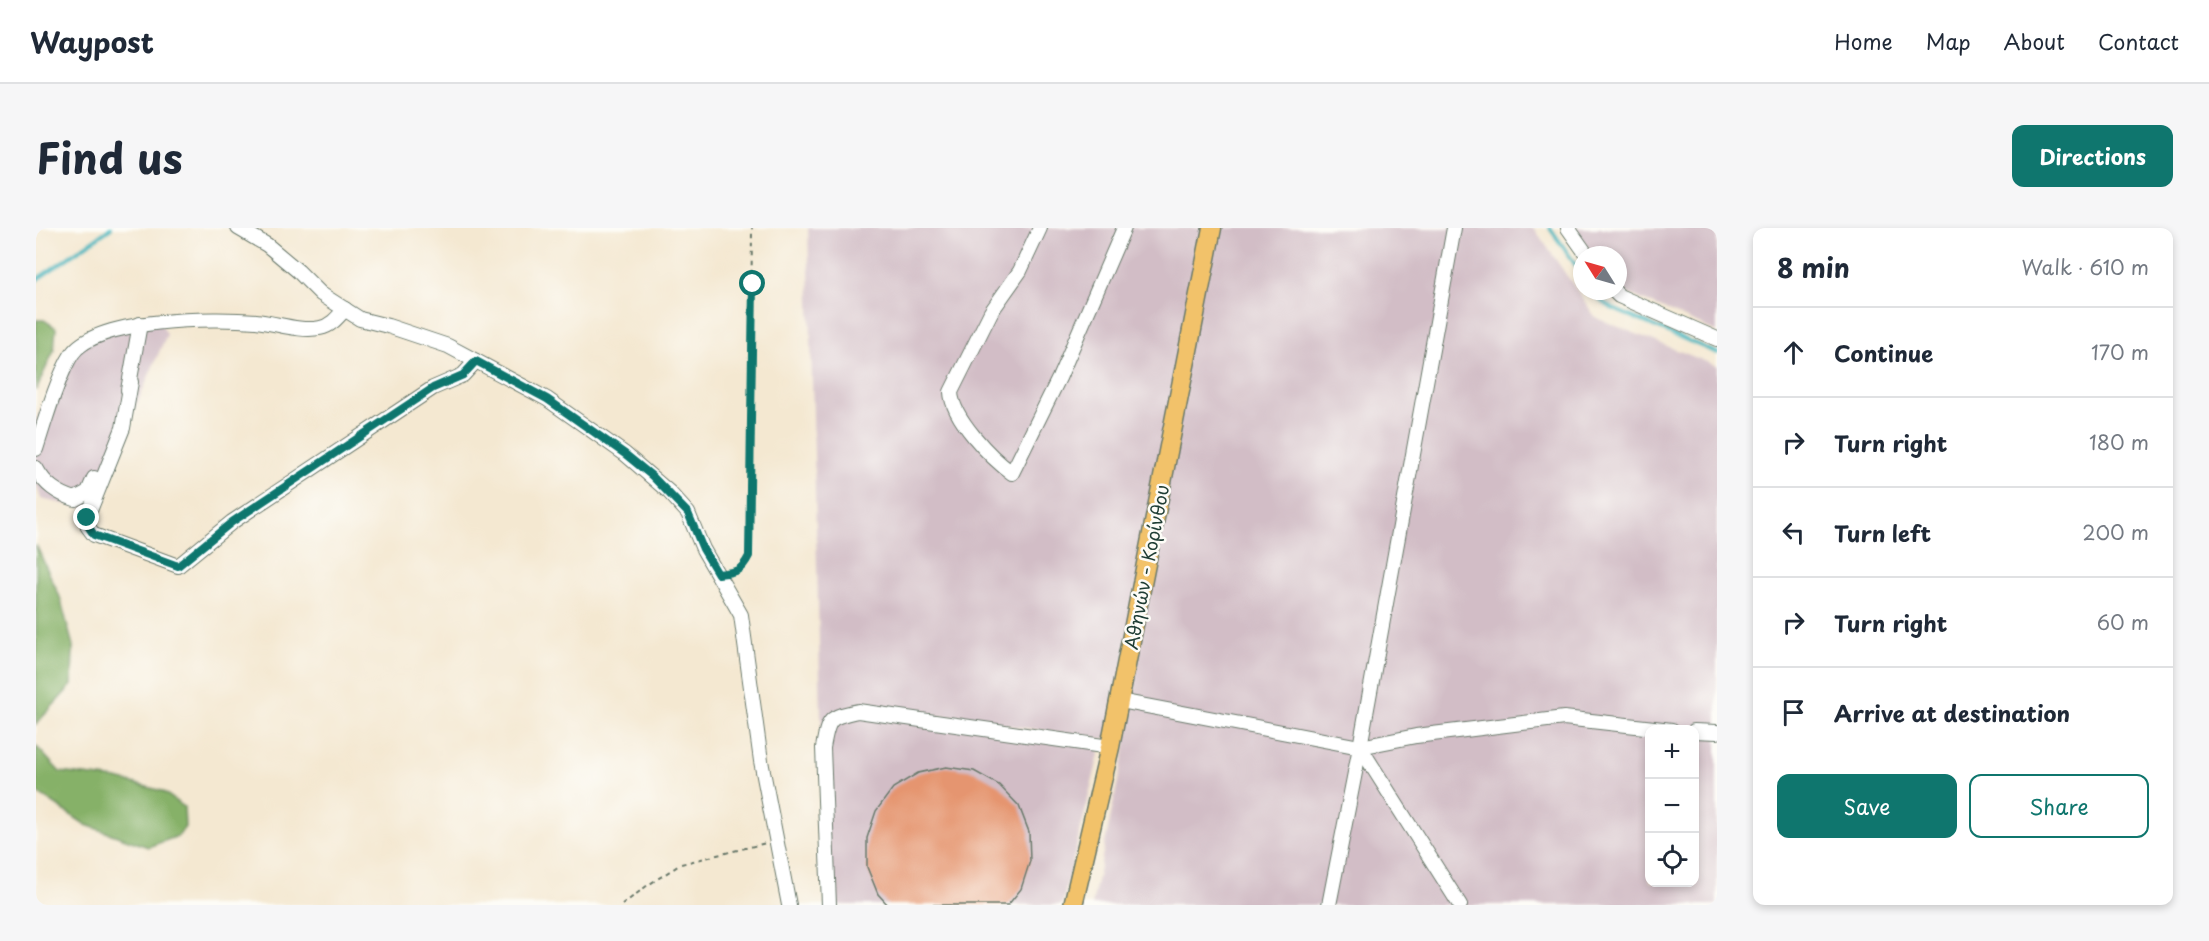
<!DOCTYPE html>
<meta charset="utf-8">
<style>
body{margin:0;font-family:"Playpen Sans",sans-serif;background:#f6f6f7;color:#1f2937}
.controls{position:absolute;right:18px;bottom:18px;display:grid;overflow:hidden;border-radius:12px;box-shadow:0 3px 9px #0003}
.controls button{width:54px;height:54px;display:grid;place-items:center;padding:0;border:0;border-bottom:2px solid #e0e1e3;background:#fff;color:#1f2937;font:30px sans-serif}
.compass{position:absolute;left:1537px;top:18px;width:54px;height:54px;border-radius:50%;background:#fff;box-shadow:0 3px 9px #0003;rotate:307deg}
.stop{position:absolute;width:18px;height:18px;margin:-14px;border:4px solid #0f766e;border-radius:50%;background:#fff}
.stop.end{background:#0f766e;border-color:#fff;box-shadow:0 2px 6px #0008}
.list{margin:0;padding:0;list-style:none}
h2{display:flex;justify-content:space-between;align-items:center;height:78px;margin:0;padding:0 24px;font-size:26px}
h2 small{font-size:20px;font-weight:400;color:#747a83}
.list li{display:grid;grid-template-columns:39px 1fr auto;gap:18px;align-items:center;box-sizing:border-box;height:90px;padding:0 24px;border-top:2px solid #e0e1e3}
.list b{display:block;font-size:22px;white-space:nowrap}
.list em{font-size:20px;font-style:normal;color:#747a83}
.actions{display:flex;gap:12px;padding:18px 24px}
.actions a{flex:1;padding:14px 0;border:2px solid #0f766e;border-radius:12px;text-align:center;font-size:21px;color:#0f766e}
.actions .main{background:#0f766e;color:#fff}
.icon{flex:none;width:33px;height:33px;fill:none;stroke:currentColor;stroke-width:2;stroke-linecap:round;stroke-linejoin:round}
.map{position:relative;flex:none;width:1681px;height:677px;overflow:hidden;border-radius:12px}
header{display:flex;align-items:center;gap:36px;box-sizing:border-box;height:84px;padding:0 30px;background:#fff;border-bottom:2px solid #e0e1e3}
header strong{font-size:28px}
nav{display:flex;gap:33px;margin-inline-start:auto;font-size:21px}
.intro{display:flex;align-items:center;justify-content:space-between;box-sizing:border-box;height:144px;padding:0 36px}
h1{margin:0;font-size:42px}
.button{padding:15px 27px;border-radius:12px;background:#0f766e;color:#fff;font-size:21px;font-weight:700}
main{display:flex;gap:36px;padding:0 36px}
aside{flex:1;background:#fff;border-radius:12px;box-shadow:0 3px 9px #0003}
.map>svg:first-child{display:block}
.industrial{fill:#d2bdc6;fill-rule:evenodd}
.forest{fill:#86b168;stroke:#52774e;stroke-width:1.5}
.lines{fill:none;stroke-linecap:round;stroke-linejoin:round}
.stream{stroke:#44b4bc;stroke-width:4}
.building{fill:#e59570}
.minor-casing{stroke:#6a796b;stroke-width:16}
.major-casing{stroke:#6a796b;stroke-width:21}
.path{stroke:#6a796b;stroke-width:2;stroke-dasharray:4.5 4.5;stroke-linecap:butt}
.minor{stroke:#fff;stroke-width:14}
.major{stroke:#f2c26a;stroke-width:18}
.route{stroke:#0f766e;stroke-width:8}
.labels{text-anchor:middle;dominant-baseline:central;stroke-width:5;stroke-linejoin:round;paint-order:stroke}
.street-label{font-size:18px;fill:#1f3d34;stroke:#fdfcf7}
</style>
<header>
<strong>Waypost</strong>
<nav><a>Home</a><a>Map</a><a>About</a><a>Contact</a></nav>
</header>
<div class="intro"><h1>Find us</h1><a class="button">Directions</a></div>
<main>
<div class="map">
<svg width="1681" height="677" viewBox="0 0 1681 677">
<rect width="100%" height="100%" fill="#fdfcf7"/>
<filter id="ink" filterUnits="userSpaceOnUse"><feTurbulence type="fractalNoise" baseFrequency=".0167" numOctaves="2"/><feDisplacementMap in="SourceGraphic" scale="12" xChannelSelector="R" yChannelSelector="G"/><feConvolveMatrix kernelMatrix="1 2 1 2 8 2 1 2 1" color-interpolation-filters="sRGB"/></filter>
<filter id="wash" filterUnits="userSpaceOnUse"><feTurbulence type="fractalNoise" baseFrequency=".008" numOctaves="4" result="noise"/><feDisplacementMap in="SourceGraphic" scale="24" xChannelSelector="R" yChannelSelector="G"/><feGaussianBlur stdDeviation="1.35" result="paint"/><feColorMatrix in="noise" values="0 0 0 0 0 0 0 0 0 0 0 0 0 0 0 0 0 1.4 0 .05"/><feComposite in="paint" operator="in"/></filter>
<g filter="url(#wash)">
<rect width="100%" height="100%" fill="#f4e8d1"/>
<g class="industrial">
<path d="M772 0H1498L1560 90 1681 138V677H1056L1090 515 848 479 1066 515 1026 677H790ZM1614 502H1658V654H1614Z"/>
<path d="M1539 0H1681V104L1591 65 1582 57V27H1557Z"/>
<path d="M117 84 131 106 55 282 5 271 0 255V194L23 137 50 109Z"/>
</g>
<g class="forest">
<path d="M0 92H8L20 100 18 122 0 162Z"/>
<path d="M0 317 24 369 37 418 36 457 0 496Z"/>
<path d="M0 518 24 544 81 551 126 563 148 579 149 599 142 608 112 619 50 597 0 564Z"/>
</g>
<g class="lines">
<g class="stream">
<path d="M1514 0 1546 46"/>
<path d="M0 52 75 0"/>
<path d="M1558 63 1565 73 1575 80 1681 125"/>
</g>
</g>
<g id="blocks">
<path class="building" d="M910 539 938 543 963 557 983 578 993 604 994 633 985 661 972 677H852L842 666 831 639V610L840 583 857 560 882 545Z"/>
</g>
</g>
<g filter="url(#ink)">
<use href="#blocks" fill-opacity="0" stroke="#6a796b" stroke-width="1.5"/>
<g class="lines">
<defs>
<g id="minor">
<path d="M202 0 231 17 262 43 285 66 324 91 352 98 412 118 511 171 589 226 633 264 652 285 667 321 705 387 725 533 753 677"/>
<path d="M1004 0 984 43 955 84 915 164C916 190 955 230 976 245L1023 150 1088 0"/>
<path d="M1532 0 1551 27"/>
<path d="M1578 63 1583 68 1681 111"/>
<path d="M95 154 87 200 51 290 52 299 58 307 142 338 196 294 397 160 427 147 440 133"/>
<path d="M92 162 104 96"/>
<path d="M0 221C8 196 22 147 36 126 60 90 180 89 220 93 240 95 264 104 284 100 295 98 302 89 309 81"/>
<path d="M0 240C9 257 21 265 39 271L52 264 58 250"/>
<path d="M1084 473 1324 519 1380 508 1528 490 1636 502"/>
<path d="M1658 503 1681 504"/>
<path d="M1324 519 1424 677"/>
<path d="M793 677 787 520C792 490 793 489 822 483L1074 519"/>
<path d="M1293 677 1324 519 1418 0"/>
</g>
<path id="major" d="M1037 677 1074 519 1176 0"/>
</defs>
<use href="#minor" class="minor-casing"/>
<use href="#major" class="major-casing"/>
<g class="path">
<path d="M697 345 707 339 713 328 716 0"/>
<path d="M586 677 612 657 645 636 730 615"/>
</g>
<use href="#minor" class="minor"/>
<use href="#major" class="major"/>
</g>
</g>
<g class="lines" filter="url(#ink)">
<path class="route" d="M51 290 52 298 58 307 142 338 196 294 397 160 427 147 440 133 511 171 589 226 616 248 652 285 667 321 682 346C699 344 705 344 713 328L717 56"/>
</g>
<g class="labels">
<g class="street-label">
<text transform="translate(1110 339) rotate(-79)">Αθηνών - Κορίνθου</text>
</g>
</g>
</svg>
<div class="controls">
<button>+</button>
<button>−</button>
<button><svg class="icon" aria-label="locate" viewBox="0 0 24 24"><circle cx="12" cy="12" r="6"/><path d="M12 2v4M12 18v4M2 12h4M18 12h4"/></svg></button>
</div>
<svg class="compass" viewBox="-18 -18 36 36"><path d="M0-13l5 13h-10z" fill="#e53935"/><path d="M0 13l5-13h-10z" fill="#747a83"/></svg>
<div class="stop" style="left:717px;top:56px"></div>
<div class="stop end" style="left:51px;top:290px"></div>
</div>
<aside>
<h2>8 min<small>Walk · 610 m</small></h2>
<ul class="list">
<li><svg class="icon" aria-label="ahead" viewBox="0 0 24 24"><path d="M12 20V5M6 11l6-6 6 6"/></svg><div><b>Continue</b></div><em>170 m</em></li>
<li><svg class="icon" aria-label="right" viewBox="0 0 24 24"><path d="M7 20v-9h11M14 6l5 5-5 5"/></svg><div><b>Turn right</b></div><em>180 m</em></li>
<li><svg class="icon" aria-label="left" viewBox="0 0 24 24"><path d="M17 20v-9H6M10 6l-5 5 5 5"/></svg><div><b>Turn left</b></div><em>200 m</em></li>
<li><svg class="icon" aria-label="right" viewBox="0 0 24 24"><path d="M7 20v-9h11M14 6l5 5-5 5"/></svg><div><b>Turn right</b></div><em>60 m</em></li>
<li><svg class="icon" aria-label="arrive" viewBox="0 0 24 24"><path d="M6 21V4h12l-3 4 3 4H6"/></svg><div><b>Arrive at destination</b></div></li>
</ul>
<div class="actions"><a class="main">Save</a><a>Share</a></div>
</aside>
</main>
